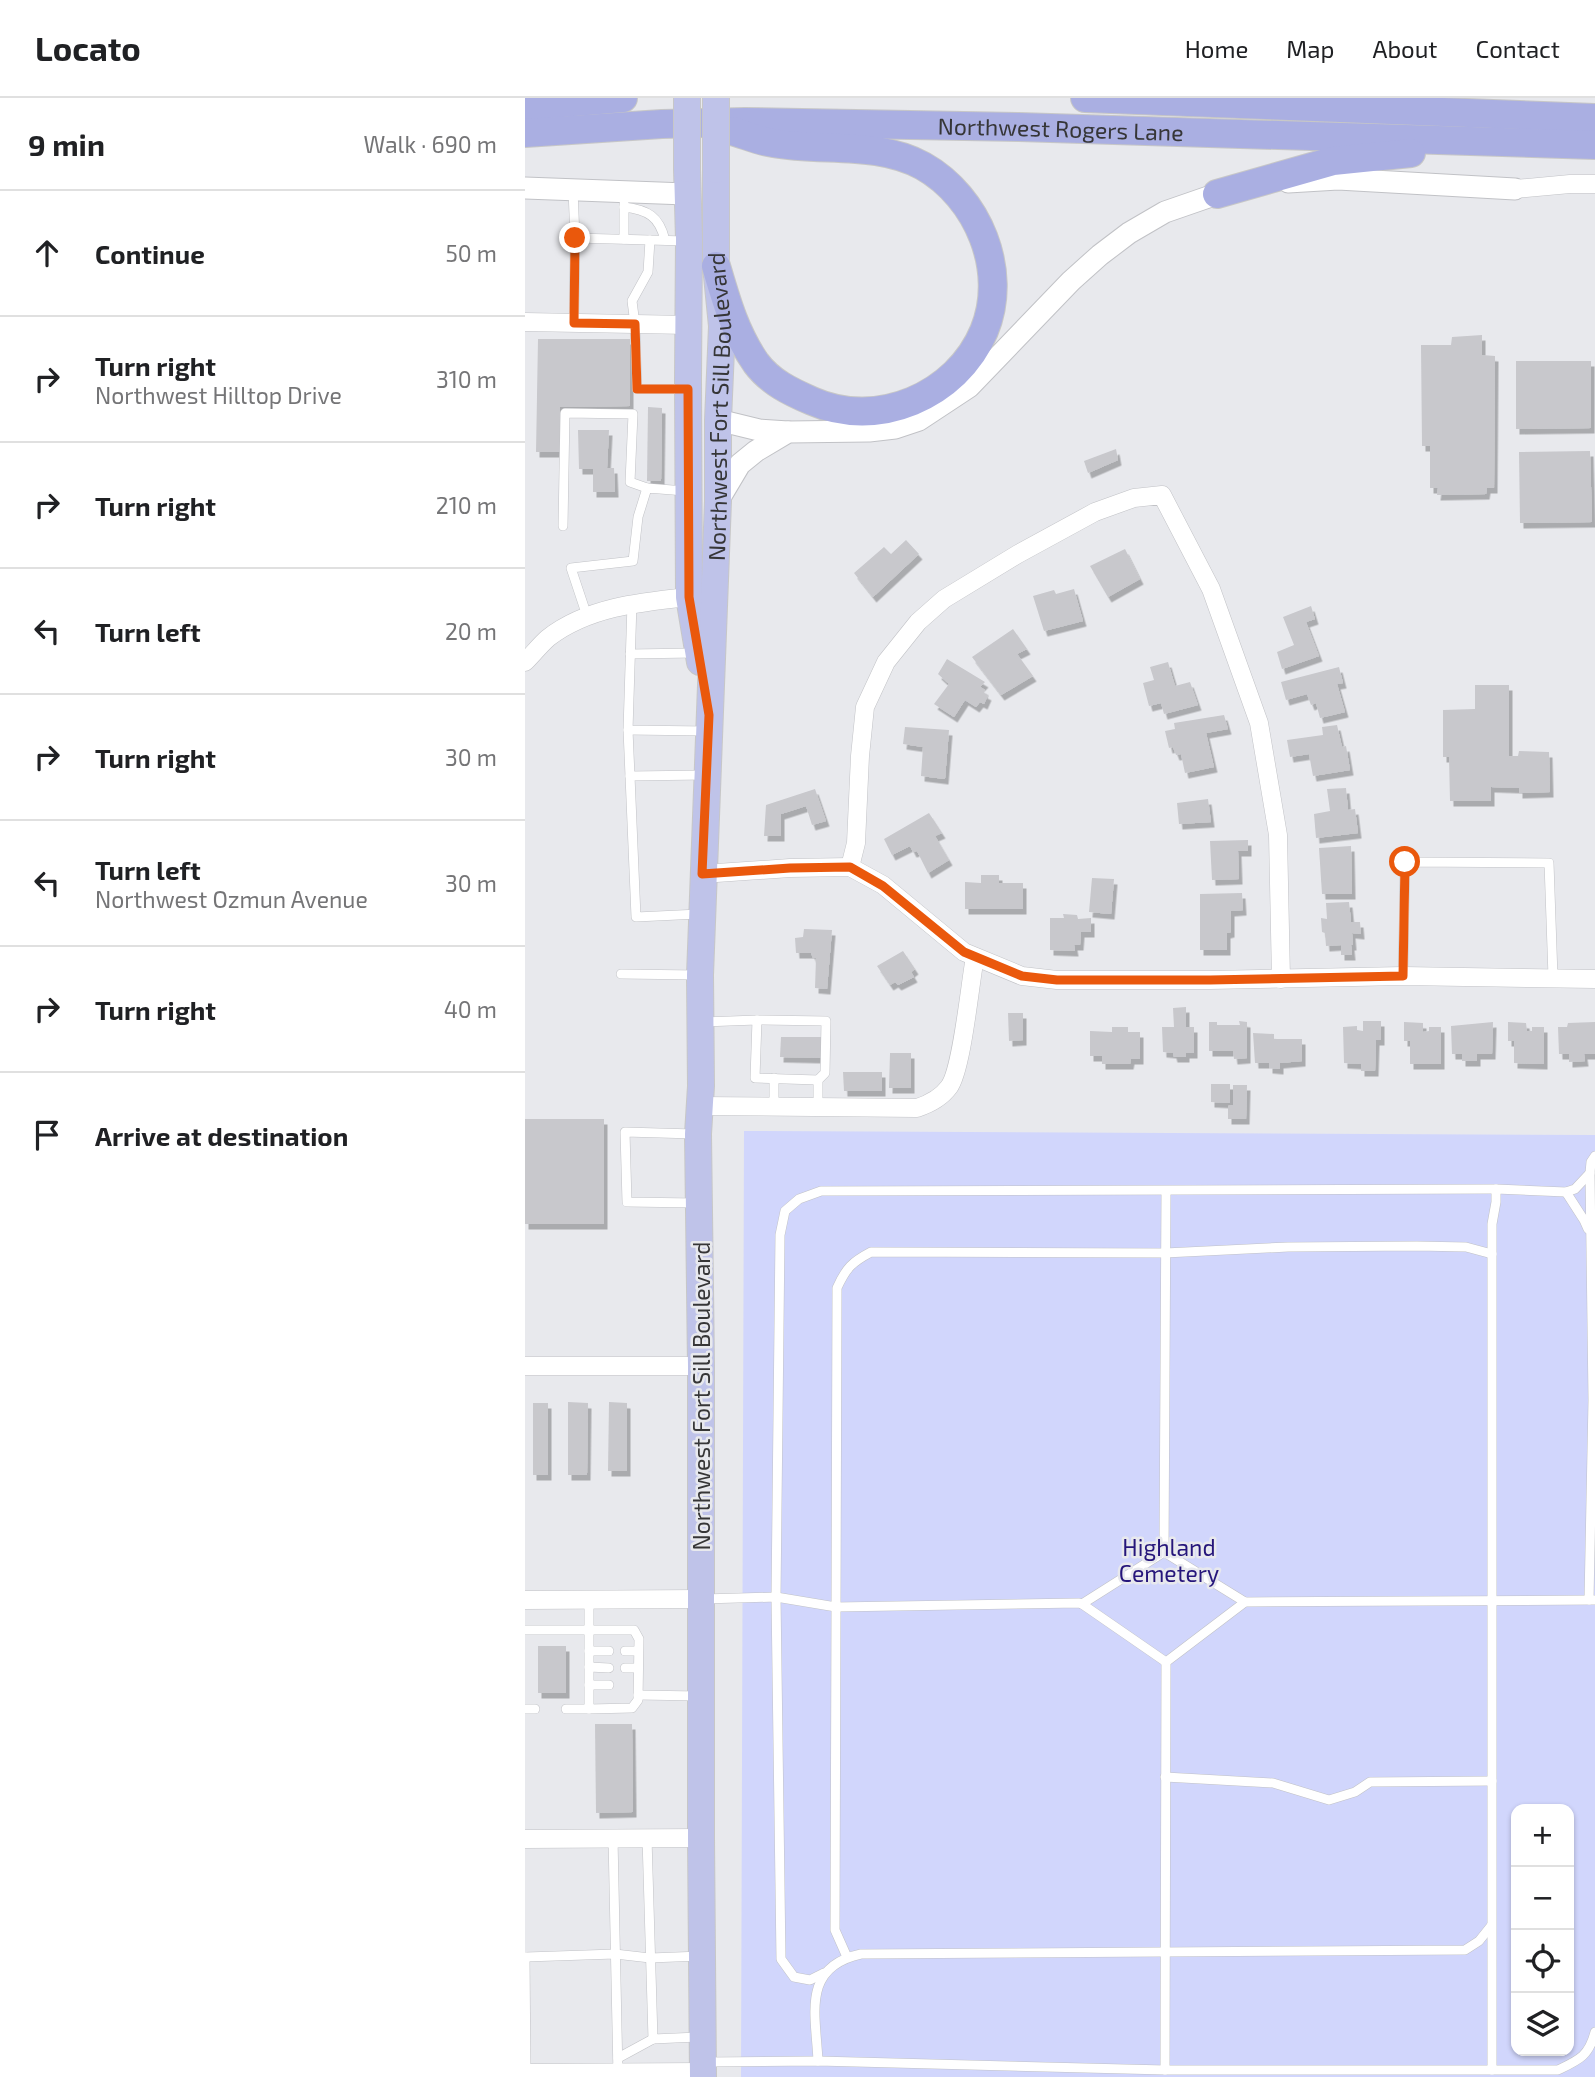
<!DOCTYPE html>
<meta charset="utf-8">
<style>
body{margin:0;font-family:"Exo 2",sans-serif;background:#f2f2f2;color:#202124}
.controls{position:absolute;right:21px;bottom:21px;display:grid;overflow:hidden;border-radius:14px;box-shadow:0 2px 5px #0004}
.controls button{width:63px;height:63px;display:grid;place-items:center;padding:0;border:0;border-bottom:2px solid #e0e0e0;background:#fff;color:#202124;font:35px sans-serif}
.stop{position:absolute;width:21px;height:21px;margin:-16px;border:5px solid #ea580c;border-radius:50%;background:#fff}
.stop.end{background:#ea580c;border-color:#fff;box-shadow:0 2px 7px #0008}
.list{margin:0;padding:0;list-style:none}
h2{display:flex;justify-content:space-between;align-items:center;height:91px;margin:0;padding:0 28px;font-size:30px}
h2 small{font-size:23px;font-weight:400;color:#757577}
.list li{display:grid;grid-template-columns:46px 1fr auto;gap:21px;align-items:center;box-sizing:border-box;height:126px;padding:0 28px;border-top:2px solid #e0e0e0}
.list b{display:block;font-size:26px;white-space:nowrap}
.list p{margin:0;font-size:23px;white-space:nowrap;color:#757577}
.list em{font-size:23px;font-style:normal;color:#757577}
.icon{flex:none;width:38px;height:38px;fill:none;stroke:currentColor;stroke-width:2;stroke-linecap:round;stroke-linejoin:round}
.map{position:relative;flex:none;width:1070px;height:1979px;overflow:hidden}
header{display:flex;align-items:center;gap:42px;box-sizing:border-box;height:98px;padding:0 35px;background:#fff;border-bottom:2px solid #e0e0e0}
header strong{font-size:33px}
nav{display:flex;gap:38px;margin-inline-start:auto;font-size:24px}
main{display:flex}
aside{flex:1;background:#fff}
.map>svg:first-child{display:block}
.green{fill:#d1d6fc;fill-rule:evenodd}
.building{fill:#c8c8cc;filter:url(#shadow)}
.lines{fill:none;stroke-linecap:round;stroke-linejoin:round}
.service-casing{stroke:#c1c2c6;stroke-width:10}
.minor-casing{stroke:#c1c2c6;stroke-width:19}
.tertiary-casing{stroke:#c1c2c6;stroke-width:23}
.primary-casing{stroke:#c7c7c7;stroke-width:28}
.trunk-casing{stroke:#c7c7c7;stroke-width:30}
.service{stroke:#fff;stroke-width:9}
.minor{stroke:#fff;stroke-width:18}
.tertiary{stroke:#fff;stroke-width:21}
.primary{stroke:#bfc3e9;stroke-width:26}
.trunk{stroke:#aaafe2;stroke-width:28}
.primary-bridge-casing{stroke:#c7c7c7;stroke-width:28;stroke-linecap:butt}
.primary-bridge{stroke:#bfc3e9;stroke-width:26}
.route{stroke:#ea580c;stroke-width:9}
.labels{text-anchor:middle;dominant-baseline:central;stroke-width:5;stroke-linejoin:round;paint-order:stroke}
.street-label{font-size:23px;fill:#363637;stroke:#e8e9ed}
.park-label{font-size:23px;fill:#26167b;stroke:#e8e9ed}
</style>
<header>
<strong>Locato</strong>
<nav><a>Home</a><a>Map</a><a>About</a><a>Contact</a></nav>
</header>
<main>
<aside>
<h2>9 min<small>Walk · 690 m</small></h2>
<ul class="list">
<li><svg class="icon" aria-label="ahead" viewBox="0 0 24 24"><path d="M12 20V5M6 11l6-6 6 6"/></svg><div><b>Continue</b></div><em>50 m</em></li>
<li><svg class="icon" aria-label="right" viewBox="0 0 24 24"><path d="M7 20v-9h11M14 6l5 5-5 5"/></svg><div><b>Turn right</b><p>Northwest Hilltop Drive</p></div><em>310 m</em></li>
<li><svg class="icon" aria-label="right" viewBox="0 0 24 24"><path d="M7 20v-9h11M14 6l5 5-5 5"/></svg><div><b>Turn right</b></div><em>210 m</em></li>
<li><svg class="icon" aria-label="left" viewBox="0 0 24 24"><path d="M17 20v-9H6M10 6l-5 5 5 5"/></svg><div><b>Turn left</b></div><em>20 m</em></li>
<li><svg class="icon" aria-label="right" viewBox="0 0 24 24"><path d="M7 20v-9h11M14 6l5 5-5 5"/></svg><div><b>Turn right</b></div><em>30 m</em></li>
<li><svg class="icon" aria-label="left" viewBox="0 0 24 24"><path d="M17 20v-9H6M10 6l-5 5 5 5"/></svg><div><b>Turn left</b><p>Northwest Ozmun Avenue</p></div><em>30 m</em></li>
<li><svg class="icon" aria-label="right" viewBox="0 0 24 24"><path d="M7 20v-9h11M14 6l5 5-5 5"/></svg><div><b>Turn right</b></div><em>40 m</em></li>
<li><svg class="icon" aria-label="arrive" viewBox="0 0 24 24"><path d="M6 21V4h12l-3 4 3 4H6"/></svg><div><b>Arrive at destination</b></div></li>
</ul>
</aside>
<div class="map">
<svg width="1070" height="1979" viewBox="0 0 1070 1979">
<defs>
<filter id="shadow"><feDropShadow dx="3.5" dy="5.5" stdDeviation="0" flood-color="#0004"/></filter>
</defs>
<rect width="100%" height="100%" fill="#e8e9ed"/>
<path class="green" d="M219 1033 1070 1037V1979H216ZM991 1711H1044V1953H991Z"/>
<g class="building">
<path d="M957 237V257L970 258 969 390H962L961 396 912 397 913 390H905V348H897L896 247H926L927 239Z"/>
<path d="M13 241H105V308L35 309V354H11Z"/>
<path d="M991 263H1066V330L991 331Z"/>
<path d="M123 309 137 310 136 383H122Z"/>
<path d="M53 332H84L82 370H89L90 394H68V371H54Z"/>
<path d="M591 351 593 362 563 375 559 363Z"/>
<path d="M1065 353 1067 424 995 425 994 354Z"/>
<path d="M381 442 394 456 348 499 329 475 359 449 366 456Z"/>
<path d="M600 451 615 481 583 499 565 468Z"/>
<path d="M549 491 558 523 519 533 508 498 529 492 531 496Z"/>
<path d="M786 508 790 521 781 524 794 558 757 571 752 554 769 547 758 519Z"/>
<path d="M488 531 502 551 492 556 508 578 476 597 447 559Z"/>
<path d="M422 561 460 584 455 589 460 592 459 595 463 597 459 606 455 604 451 609 440 602 429 619 409 606 424 586 413 576Z"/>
<path d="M643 564 650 588 665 584 673 607 639 616 636 605 624 608 618 585 629 582 625 569Z"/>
<path d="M814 569 818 585 812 586 820 614 795 620 791 605 786 607 782 596 761 602 756 584Z"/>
<path d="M950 587H984V658H993L994 653 1024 654 1025 694 994 695V690L966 689V703H925L924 659H918V612L950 611Z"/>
<path d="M699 617 703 631 681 635 689 669 660 675 656 656 651 657 648 649 644 650 640 633 650 631 649 625Z"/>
<path d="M812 627 817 649 821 648 825 672 788 678 784 656 765 659 762 642 798 637 797 629Z"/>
<path d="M380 629 424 632 420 681 396 678 398 649 378 646Z"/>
<path d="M821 690 823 712 830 711 833 735 791 740 789 716 805 713 802 691Z"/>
<path d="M290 691 301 723 287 727 281 708 256 716V738H239L241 707Z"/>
<path d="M683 701 686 724 654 726 652 705Z"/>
<path d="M404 715 417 735 410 738 424 762 403 775 392 753 388 754 385 748 367 757 359 741Z"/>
<path d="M723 742V753H713L714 781 687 782 685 743Z"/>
<path d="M826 748 827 796H797L794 750Z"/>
<path d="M456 777H474V785H498V811H440V784L456 785Z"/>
<path d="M567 780 589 781 586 816 564 814Z"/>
<path d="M717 795 718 812 706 813V834L702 835V852H675V796Z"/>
<path d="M824 804 826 824H835L836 836 827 835 828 847H826L827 857H816V847L801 848 800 835 797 834 796 820 802 821 801 805Z"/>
<path d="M538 816 552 817 553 821 566 820V834H556L555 847H549L550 853 525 852V820H539Z"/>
<path d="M279 831 307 832 302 891 290 890 291 860H288L286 855H271L270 840 278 839Z"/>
<path d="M378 853 390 871 386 874 389 879 373 887 370 884 365 887 352 868Z"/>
<path d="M661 909V929H669V955H661V959H649L648 955 638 954 637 929H649L648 910Z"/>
<path d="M483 915H498V942L484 943Z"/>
<path d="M714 923 722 924V960L709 961 708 953H684V924H692V927H715Z"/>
<path d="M838 923H856V942H851L850 973H836V966L819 965 818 929 832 928V932L838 933Z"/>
<path d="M879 924 898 925V934L904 933V929H916V966H885V943H879Z"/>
<path d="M968 924 967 956H952V963H937V956H927L926 928Z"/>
<path d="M983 924 1001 925 1002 933H1007V929H1019V966L989 965V943H983Z"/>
<path d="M1070 924V956H1059L1060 963 1044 964V956H1034L1033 929H1042L1043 925Z"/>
<path d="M587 929H603V934H615V961H606L605 966H577V958H565V933L587 934Z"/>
<path d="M728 935 749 936V941H777V963L755 965V971L744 970V965H730Z"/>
<path d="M256 939H297L296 960 255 959Z"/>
<path d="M365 955H386V990H364Z"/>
<path d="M318 974H357V993H319Z"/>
<path d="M686 986H705V1005L686 1004Z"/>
<path d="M708 987H722L721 1021H703V1008L708 1007Z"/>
<rect x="0" y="1021" width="79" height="105"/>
<path d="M43 1304 63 1305 62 1377H43Z"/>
<path d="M84 1304 102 1305V1373H83Z"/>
<rect x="8" y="1305" width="15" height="72"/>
<rect x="13" y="1548" width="28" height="47"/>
<path d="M70 1626H107L108 1714 71 1715Z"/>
</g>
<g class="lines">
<defs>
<g id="service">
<path d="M48 92 50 140 161 143"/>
<path d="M99 109C123 112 134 118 140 142"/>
<path d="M99 141V106"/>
<path d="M125 142 123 174 107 203 110 226 112 291H160"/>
<path d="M49 225 50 140"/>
<path d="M38 428 40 315 108 316 105 384 122 390"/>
<path d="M107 505 103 632 181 633"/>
<path d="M62 518 46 470 108 463 113 419 122 390 160 393"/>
<path d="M105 556 170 555"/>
<path d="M103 632 105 678"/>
<path d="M174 816 111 819 105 678 180 677"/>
<path d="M96 876 173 877"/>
<path d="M878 878 880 764 1024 765 1028 879"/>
<path d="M232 922 301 923 300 975 293 982V1009"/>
<path d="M178 924 232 922 230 980 293 982"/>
<path d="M249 1009V980"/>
<path d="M169 1036 100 1034 102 1104 170 1105"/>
<path d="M1041 1094 1059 1122 1063 1131"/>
<path d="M639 1454 641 1094"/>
<path d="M178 1501 251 1499 311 1509 554 1505 557 1506 639 1454 720 1504"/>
<path d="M1064 1502 1068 1302 1065 1075 1066 1064 1070 1058"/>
<path d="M557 1506 641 1564"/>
<path d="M0 1532H64V1501"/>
<path d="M64 1532H109L114 1541 113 1602 107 1610 64 1611Z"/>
<path d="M64 1553H84"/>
<path d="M100 1553H113"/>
<path d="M64 1569 84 1570"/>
<path d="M100 1570H113"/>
<path d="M64 1587H84"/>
<path d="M113 1597 174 1598"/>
<path d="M0 1611H10"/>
<path d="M41 1611H64"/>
<path d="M640 1679 748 1685 804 1702 830 1694 845 1684 967 1683"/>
<path d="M88 1740 93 1977"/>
<path d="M122 1740 128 1941 173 1939"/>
<path d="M0 1859 1 1975"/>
<path d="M1 1859 90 1856 125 1860 176 1858"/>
<path d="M322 1859 310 1832 312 1190C321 1170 327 1164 346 1154L640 1155 763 1149 892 1148 941 1149 967 1156"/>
<path d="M299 1875 285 1882 269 1879 256 1861 251 1499 255 1137 260 1113 274 1101 296 1093 971 1091"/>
<path d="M93 1960 128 1941"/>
<path d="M293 1963C291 1917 276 1869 336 1856L940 1852 954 1843 966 1828"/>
<path d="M181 1964 293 1963 640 1972H1033C1054 1962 1064 1958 1070 1934"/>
<path d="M640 1972 641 1564 720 1504 1070 1502"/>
<path d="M967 1972V1126L971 1104V1091L1041 1094 1050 1091 1065 1075"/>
</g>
<g id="minor">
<path d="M990 91 1045 86H1070"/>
<path d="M0 224 164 227"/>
<path d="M0 564C8 556 15 547 23 540 63 509 116 504 164 499"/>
<path d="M325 769 331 745 335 658 340 609 361 564 393 524 419 501 493 456 570 414 609 400 637 397 686 491 734 625 753 737 756 881"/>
<path d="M177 776 265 770 325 769 358 787 439 854 497 878 532 882H685L878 878 1070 881"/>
<path d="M175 1008 392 1010C404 1006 416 1000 424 989 437 972 445 885 450 859"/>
<path d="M0 1268H176"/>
<path d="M0 1502 177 1501"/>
<path d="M0 1741 176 1740"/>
<path d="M0 1975 178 1974"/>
</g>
<g id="tertiary">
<path d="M763 84 813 81 990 91"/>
<path d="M0 90 161 96"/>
<path d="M193 322 234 332 263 334"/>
<path d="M193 403 215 366 231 353 263 334 344 333 370 330 394 322 444 289 546 183 575 157 604 135 640 114 692 96 707 93"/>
</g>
<g id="primary">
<path d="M162 71 164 141 163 282 164 499 175 564"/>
<path id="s1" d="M178 1979 176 1740V1268L173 1036 176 988 175 877 193 403V322L197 228 191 168V72"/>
</g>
<g id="trunk">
<path d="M560 0 1070 20"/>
<path d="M0 8 98 0"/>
<path id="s2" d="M0 35 137 26 220 24 494 29 1070 47"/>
<path d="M692 96 808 63 886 55"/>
<path d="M191 168C201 202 210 235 231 265 245 284 266 294 287 303 352 332 432 298 459 233 484 173 453 99 398 68 352 43 298 54 248 45 234 43 221 37 207 33"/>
</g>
</defs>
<use href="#service" class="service-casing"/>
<use href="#minor" class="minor-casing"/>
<use href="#tertiary" class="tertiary-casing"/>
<use href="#primary" class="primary-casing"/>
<use href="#trunk" class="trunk-casing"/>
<use href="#service" class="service"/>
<use href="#minor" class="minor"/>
<use href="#tertiary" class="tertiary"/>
<use href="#primary" class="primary"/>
<use href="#trunk" class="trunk"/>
<defs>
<g id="primary-bridge">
<path d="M191 0V72"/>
<path d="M162 71V0"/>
</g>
</defs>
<use href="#primary-bridge" class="primary-bridge-casing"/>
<use href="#primary-bridge" class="primary-bridge"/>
</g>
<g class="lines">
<path class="route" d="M50 140 49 225 110 226 112 291H163L164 499 184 617 177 776 265 770 325 769 358 788 439 854 497 878 532 882H685L878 878 880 764"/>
</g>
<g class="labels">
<g class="street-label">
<text stroke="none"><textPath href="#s2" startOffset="536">Northwest Rogers Lane</textPath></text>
<text stroke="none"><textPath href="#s1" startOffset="1671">Northwest Fort Sill Boulevard</textPath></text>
<text transform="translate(176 1298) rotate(-90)">Northwest Fort Sill Boulevard</text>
</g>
<g class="park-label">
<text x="644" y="1449">Highland<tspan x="644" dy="26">Cemetery</tspan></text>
</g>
</g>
</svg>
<div class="controls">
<button>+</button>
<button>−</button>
<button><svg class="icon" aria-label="locate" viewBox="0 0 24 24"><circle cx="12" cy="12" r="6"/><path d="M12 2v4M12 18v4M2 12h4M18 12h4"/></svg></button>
<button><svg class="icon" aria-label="layers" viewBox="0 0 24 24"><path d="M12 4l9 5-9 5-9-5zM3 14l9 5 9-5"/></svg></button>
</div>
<div class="stop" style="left:880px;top:764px"></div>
<div class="stop end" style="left:50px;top:140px"></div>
</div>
</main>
